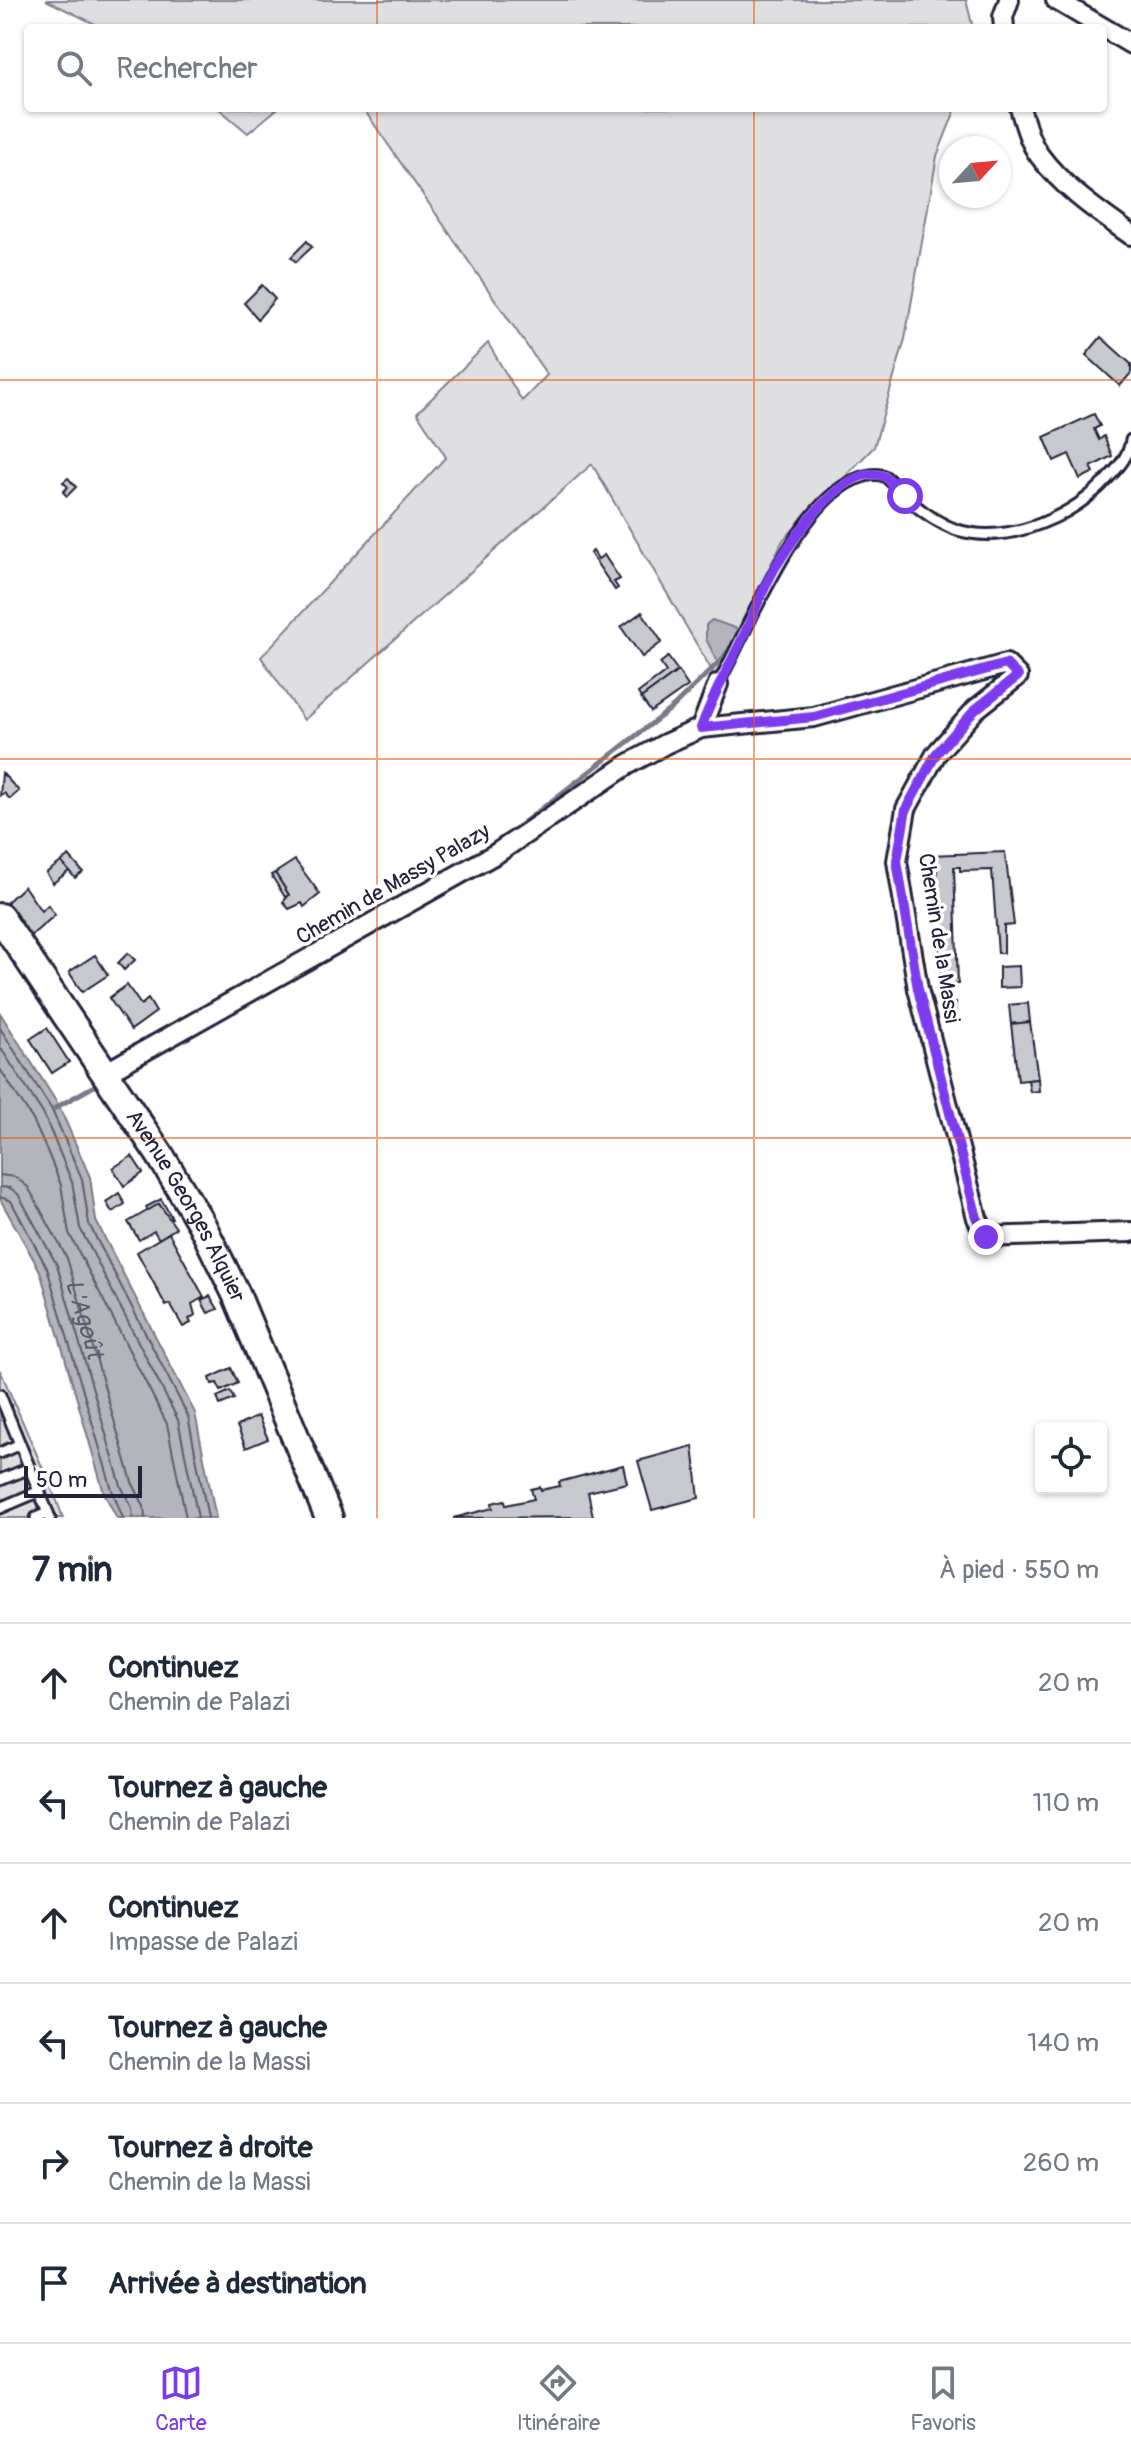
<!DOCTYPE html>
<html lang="fr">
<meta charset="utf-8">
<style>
body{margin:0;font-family:Pangolin,sans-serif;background:#f2f2f3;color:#1f2937}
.controls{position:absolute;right:24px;bottom:24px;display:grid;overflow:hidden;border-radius:8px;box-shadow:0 2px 6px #0004}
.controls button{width:72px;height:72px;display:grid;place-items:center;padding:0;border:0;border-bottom:2px solid #e0e1e3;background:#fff;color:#1f2937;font:40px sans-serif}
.compass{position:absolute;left:939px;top:136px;width:72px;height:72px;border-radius:50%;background:#fff;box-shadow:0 2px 6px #0004;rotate:64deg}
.scale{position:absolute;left:24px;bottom:20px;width:118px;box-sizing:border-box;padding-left:8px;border:4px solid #22223b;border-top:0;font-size:22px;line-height:28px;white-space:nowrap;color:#22223b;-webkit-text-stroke:6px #fff;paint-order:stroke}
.stop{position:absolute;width:24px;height:24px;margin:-18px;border:6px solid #7c3aed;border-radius:50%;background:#fff}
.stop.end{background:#7c3aed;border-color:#fff;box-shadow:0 2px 8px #0008}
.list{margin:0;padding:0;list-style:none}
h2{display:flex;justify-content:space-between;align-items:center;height:104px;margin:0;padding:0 32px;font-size:34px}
h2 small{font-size:26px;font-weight:400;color:#747a83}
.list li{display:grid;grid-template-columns:52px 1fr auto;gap:24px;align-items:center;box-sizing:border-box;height:120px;padding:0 32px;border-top:2px solid #e0e1e3}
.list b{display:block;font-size:30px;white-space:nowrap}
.list p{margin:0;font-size:26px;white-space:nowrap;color:#747a83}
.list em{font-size:26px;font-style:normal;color:#747a83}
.icon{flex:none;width:44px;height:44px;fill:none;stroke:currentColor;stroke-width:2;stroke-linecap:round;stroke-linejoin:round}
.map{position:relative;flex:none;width:1131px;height:1518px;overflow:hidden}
.search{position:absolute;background:#fff;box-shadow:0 2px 6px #0004;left:24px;right:24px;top:24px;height:88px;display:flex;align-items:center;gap:20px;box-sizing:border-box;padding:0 28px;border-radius:8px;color:#747a83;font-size:30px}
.sheet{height:824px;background:#fff}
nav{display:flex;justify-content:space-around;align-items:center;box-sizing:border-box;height:112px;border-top:2px solid #e0e1e3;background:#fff;font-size:22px;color:#747a83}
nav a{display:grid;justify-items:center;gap:4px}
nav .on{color:#7c3aed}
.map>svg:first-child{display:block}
.green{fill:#dfdfe2;stroke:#80808e;stroke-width:2}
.water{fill:#b4b4bc;stroke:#7a7a88;stroke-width:2}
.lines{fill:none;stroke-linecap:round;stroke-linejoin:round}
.shore{stroke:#5c5c6f;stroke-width:2}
.stream{stroke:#7a7a88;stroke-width:5}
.building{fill:#c8c8cf;stroke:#22223b;stroke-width:2}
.service-casing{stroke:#22223b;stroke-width:15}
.minor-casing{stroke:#22223b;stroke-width:24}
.secondary-casing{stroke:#22223b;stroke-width:32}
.service{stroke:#fff;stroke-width:9}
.minor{stroke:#fff;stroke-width:18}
.secondary{stroke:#fff;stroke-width:26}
.route{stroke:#7c3aed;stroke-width:10}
.grid{fill:none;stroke:#e8590c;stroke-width:2;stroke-opacity:0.55}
.labels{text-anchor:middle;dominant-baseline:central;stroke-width:7;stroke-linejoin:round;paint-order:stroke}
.street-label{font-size:22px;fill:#22223b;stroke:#fff}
.water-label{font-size:24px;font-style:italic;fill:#5c5c6f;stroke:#fff}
</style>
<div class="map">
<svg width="1131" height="1518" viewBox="0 0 1131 1518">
<rect width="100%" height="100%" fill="#fff"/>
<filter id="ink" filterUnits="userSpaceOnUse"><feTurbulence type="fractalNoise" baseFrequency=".0125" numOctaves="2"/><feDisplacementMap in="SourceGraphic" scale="16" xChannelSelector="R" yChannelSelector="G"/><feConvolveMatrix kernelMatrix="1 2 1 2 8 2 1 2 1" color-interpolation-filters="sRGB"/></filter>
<g filter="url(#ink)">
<g class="green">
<path d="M46 0H966L973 28H103Z"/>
<path d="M218 108H278L248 133Z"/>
<path d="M363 108H956L937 156 905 339 874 447 783 540 715 676 592 464 304 720 261 657 446 457 417 413 488 343 522 401 547 375Z"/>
<path d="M0 1370 57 1501 63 1518H0Z"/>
</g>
<g class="water">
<path d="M712 620 741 630 718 663 706 639V625Z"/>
<path d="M0 1013 59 1106 90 1177 96 1221 195 1413 216 1518H117L104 1493 40 1271 0 1199Z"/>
</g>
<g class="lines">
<g class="shore">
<path d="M0 1028 52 1110 82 1179 89 1224 188 1416 208 1518"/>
<path d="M0 1047 44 1115 72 1182 80 1228 178 1420 198 1518"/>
<path d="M0 1069 33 1120 48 1153 61 1185 69 1233 167 1424 186 1518"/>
<path id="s1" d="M0 1175 15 1177 28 1187 67 1258 132 1482 144 1506 145 1518"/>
<path d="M0 1187 10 1188 18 1194 57 1265 121 1486 132 1508 133 1518"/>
<path d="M0 1197 11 1201 47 1268 112 1490 123 1518"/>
</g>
<g class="stream">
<path d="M505 837 673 707 718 663"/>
<path d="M55 1108 96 1085"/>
</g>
</g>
<g class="building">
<path d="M307 241 312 247 296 262 291 257Z"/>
<path d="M262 285 275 299 258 319 244 303Z"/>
<path d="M1101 337 1131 364V373L1120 386 1086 355Z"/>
<path d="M1094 414 1100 426 1094 429 1099 440 1104 436 1112 456 1091 467 1094 472 1080 479 1069 454 1054 461 1044 437Z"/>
<path d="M68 478 76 487 67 496 63 492 68 487 63 482Z"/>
<path d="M593 551 598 559 604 555 620 579 614 582 618 588 615 590 590 553Z"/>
<path d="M642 612 662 642 642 657 621 627Z"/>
<path d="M668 657 678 671 641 698 638 693 666 672 660 663Z"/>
<path d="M678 671 688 686 651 712 641 698Z"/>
<path d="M2 773 19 791 10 799 4 793 0 796Z"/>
<path d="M1005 852 1014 925 1004 926V953H998L992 870 960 871V867H954L958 984H941L937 871H931L930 855Z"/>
<path d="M69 856 83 872 75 878 61 862Z"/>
<path d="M295 860 320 894 304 907 302 903 289 909 283 902 289 895 275 873Z"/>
<path d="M61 862 69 871 53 883 46 873Z"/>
<path d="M275 873 289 895 285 897 271 875Z"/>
<path d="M24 886 41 911 48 905 55 915 27 939 4 905Z"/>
<path d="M128 953 135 960 124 970 118 963Z"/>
<path d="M95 955 108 975 82 992 69 972Z"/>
<path d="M1019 966 1020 987 999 988V967Z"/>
<path d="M127 985 141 1005 148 999 156 1012 131 1030 109 998Z"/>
<path d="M942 1003H956L955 1014H942Z"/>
<path d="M1028 1003 1030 1022 1011 1024 1009 1005Z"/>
<path d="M1030 1022 1038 1079 1018 1081 1011 1024Z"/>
<path d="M47 1028 69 1062 52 1073 30 1039Z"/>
<path d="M1038 1079 1039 1091 1030 1092 1028 1080Z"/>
<path d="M132 1156 143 1173 124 1186 113 1168Z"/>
<path d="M119 1193 125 1204 112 1212 106 1202Z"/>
<path d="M161 1199 172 1218 168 1220 159 1204 148 1211 146 1207Z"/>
<path d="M159 1204 176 1228 159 1239 154 1231 139 1240 128 1222Z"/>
<path d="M169 1233 204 1297 192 1304 195 1315 189 1319 191 1323 183 1327 170 1304 166 1306 137 1252Z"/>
<path d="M210 1296 218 1309 208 1313 201 1300Z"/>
<path d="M231 1368 238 1383 221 1391 217 1383 212 1384 210 1378Z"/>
<path d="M230 1391 234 1399 220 1405 217 1397Z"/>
<path d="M258 1416 268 1439 246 1448 237 1426Z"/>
<path d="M693 1446 699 1498 652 1510 638 1461Z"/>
<path d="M623 1465 627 1483 588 1492 593 1517 453 1518 493 1508 492 1503 505 1500 506 1505 534 1499 531 1489 540 1487 541 1490 560 1486 559 1482Z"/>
</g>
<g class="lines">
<defs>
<g id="service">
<path d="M718 684C749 628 795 507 854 480 863 476 874 472 884 476 890 479 896 488 901 493 916 507 937 523 957 530 1010 546 1076 515 1110 476 1120 466 1129 455 1131 440"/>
<path d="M0 1395 50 1518"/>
<path d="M0 1453 20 1444"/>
<path d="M0 1480 30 1468"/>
<path d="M0 1508 40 1491"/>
<path d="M36 1518 48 1513"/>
</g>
<g id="minor">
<path d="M1056 0 1131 44"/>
<path d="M1004 28 1003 17 1009 0"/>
<path d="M1020 108C1025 124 1029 141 1039 155 1063 188 1099 212 1131 235"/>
<path d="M701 728 718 684"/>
<path d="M105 1073 497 853 627 765 665 744 701 728 814 717 1006 664 1018 676 976 709 936 754 906 809 897 861 918 989 977 1218 986 1237 1131 1232"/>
</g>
<g id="secondary">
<path id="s2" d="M0 917 160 1155 201 1223 236 1294 329 1518"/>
</g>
</defs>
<use href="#service" class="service-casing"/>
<use href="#minor" class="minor-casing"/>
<use href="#secondary" class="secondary-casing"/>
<use href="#service" class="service"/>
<use href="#minor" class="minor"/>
<use href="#secondary" class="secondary"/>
</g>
</g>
<g class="lines" filter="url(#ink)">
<path class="route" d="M905 496C899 490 891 479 883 476 844 462 793 539 776 566 762 589 754 615 742 639 728 669 712 697 701 728L814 717 1006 664 1018 676 976 709 936 754 906 809 897 861 918 989 977 1218 986 1237"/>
</g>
<path class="grid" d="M377 0V28M754 0V28M377 108V1518M754 108V1518M0 380H1131M0 759H1131M0 1138H1131"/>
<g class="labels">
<g class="street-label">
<text transform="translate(393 884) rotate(-30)">Chemin de Massy Palazy</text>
<text transform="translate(939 938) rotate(81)">Chemin de la Massi</text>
<text stroke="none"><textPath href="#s2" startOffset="344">Avenue Georges Alquier</textPath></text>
</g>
<g class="water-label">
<text stroke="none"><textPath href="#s1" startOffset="176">L'Agoût</textPath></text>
</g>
</g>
</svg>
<div class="controls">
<button><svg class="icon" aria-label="locate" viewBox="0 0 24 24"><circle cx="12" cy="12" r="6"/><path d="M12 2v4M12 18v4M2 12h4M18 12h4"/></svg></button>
</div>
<svg class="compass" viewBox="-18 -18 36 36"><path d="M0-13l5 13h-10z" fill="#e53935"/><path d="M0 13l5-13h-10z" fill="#747a83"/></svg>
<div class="scale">50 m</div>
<div class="stop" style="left:905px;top:496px"></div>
<div class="stop end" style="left:986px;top:1237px"></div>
<div class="search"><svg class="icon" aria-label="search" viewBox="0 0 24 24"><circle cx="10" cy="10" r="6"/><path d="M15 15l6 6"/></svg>Rechercher</div>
</div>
<section class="sheet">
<h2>7 min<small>À pied · 550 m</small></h2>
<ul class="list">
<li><svg class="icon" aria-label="ahead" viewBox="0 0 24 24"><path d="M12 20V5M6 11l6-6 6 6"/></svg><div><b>Continuez</b><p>Chemin de Palazi</p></div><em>20 m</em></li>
<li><svg class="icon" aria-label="left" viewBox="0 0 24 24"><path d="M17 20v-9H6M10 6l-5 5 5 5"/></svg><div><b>Tournez à gauche</b><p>Chemin de Palazi</p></div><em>110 m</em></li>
<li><svg class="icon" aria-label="ahead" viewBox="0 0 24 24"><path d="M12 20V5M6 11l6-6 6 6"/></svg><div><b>Continuez</b><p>Impasse de Palazi</p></div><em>20 m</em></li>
<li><svg class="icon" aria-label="left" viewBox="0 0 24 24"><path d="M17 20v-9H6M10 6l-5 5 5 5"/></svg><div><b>Tournez à gauche</b><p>Chemin de la Massi</p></div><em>140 m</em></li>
<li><svg class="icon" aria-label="right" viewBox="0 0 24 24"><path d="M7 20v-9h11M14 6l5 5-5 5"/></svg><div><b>Tournez à droite</b><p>Chemin de la Massi</p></div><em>260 m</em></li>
<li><svg class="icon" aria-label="arrive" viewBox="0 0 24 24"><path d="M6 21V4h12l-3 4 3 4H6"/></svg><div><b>Arrivée à destination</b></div></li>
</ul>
</section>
<nav>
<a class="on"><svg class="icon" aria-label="map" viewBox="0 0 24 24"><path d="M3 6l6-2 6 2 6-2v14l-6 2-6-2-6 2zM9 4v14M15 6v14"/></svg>Carte</a>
<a><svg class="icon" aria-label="directions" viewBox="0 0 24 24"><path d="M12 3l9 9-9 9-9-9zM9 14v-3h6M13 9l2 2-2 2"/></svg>Itinéraire</a>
<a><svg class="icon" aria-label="saved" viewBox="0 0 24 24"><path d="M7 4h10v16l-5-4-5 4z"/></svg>Favoris</a>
</nav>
